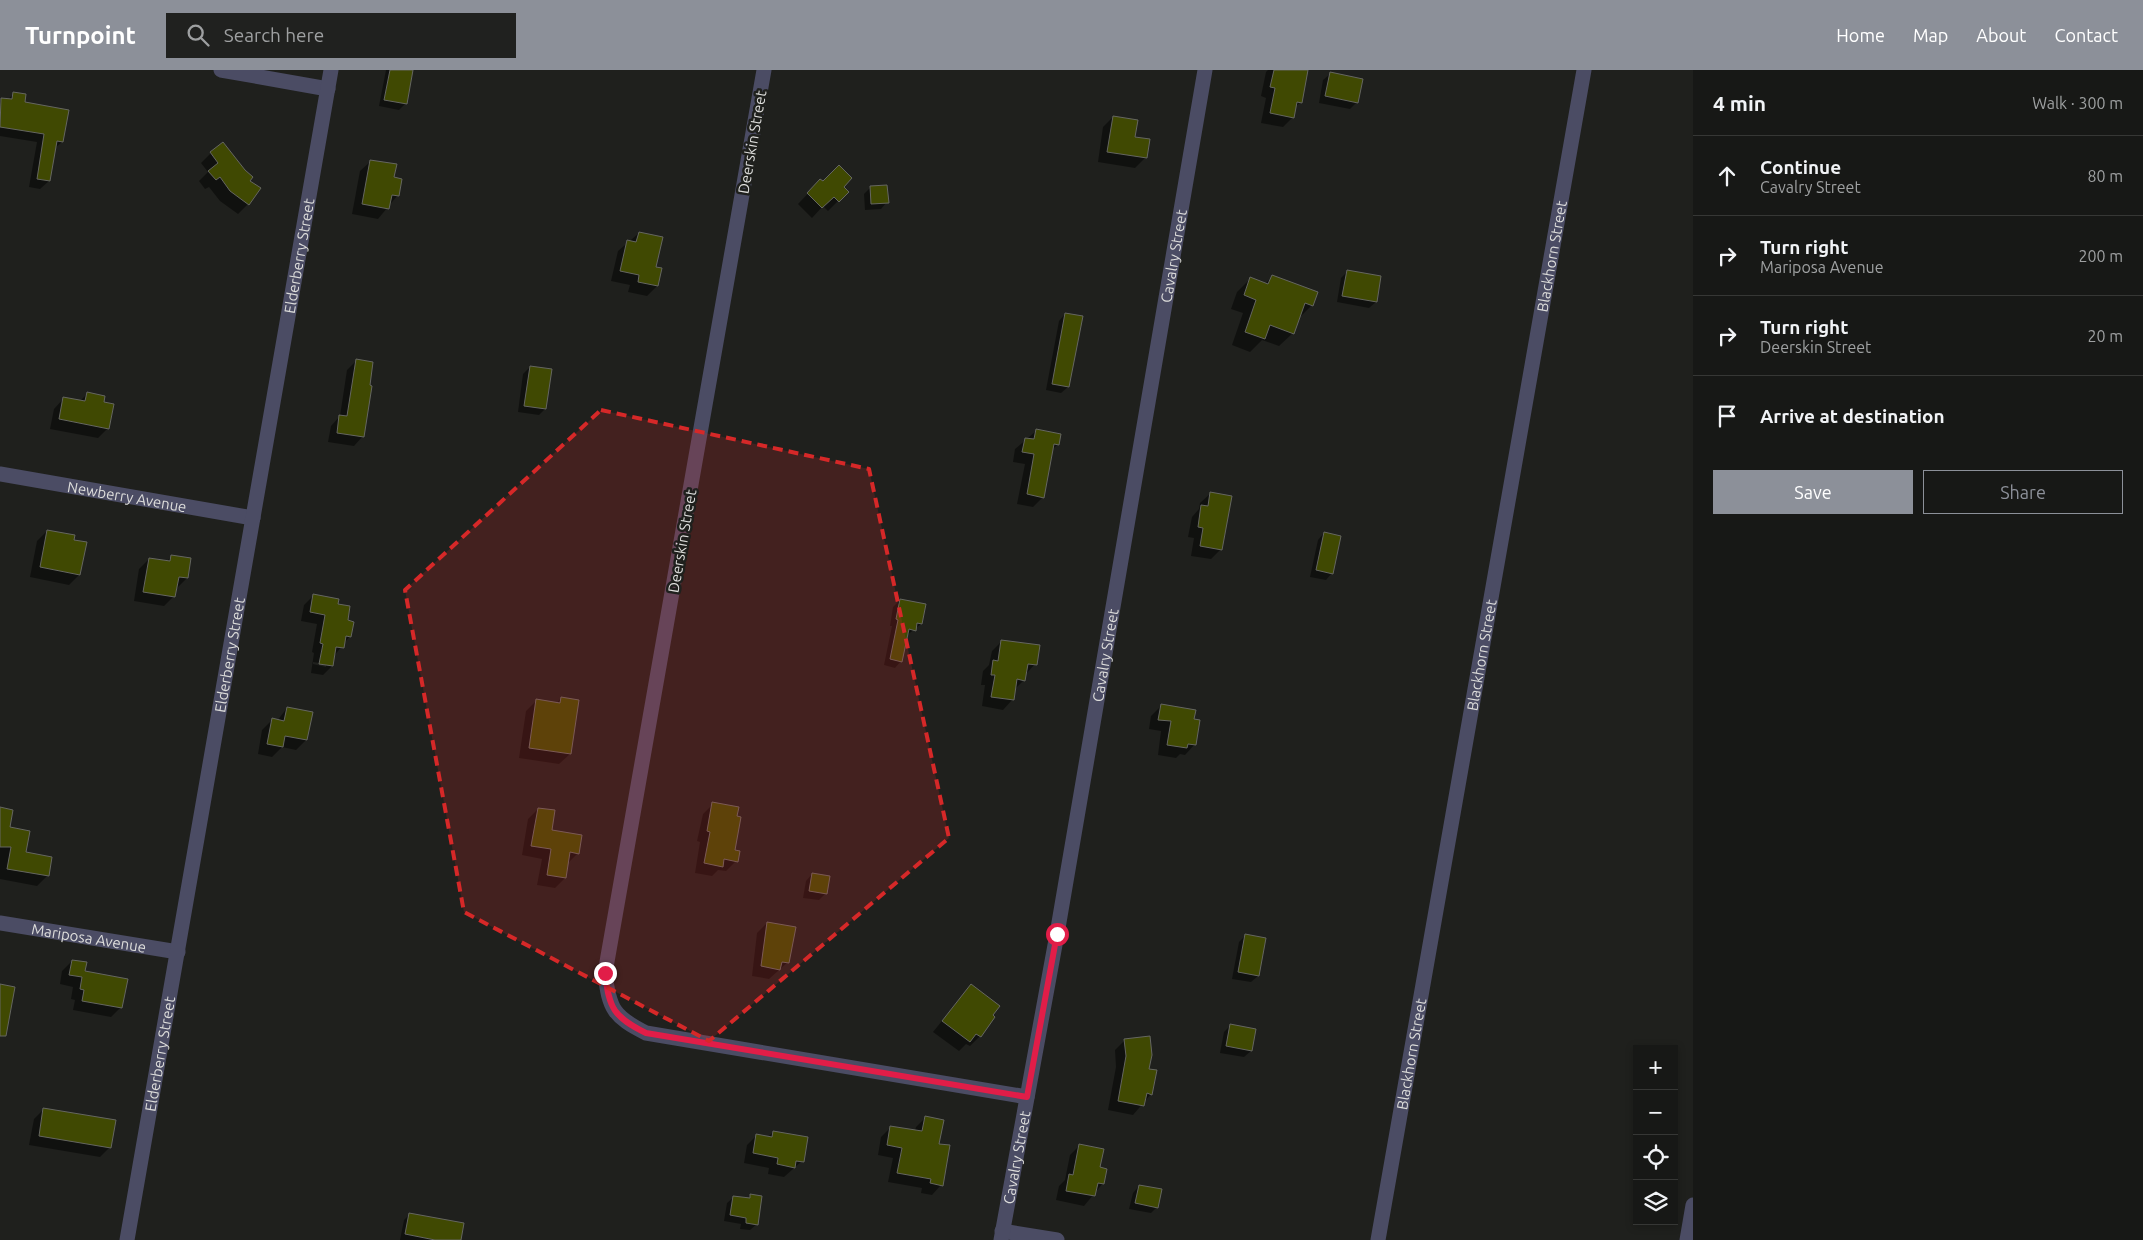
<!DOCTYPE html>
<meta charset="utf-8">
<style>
body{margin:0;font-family:Ubuntu,sans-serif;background:#20211f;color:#f1f3f6}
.controls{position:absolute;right:15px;bottom:15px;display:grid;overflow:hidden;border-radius:0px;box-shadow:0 2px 8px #0003}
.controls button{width:45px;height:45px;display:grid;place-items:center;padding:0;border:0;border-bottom:1px solid #363735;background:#171816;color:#f1f3f6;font:25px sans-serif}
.stop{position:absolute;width:15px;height:15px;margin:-11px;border:4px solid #e11d48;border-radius:50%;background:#fff}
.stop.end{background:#e11d48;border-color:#fff;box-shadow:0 1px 5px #0008}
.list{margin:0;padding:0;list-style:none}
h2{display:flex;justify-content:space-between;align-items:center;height:65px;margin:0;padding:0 20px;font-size:21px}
h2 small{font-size:16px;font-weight:400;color:#9ea0a1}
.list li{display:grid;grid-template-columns:32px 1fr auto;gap:15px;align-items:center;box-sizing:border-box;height:80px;padding:0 20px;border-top:1px solid #363735}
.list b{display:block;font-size:19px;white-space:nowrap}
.list p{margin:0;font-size:16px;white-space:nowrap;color:#9ea0a1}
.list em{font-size:16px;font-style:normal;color:#9ea0a1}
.actions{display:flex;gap:10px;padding:15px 20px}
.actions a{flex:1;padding:11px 0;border:1px solid #8c9099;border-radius:0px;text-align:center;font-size:18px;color:#8c9099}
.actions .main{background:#8c9099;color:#fff}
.icon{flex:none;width:28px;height:28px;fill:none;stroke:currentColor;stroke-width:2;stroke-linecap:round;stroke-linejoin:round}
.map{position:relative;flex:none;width:1693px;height:1170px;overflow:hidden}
header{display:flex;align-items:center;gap:30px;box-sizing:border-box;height:70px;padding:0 25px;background:#8c9099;color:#fff}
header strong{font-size:24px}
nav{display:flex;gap:28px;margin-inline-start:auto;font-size:18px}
.search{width:350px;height:45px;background:#20211f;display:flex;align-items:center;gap:12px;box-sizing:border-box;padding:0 18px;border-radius:0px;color:#9ea0a1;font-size:19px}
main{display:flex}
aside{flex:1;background:#171816}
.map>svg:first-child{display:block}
.shadow{fill:#0007;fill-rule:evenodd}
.building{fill:#404902;stroke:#656661}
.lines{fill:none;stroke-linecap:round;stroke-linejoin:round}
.minor{stroke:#4b4c64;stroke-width:15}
.route{stroke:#e11d48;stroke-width:6}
.marked{fill:#d62828;fill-opacity:0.2;stroke:#d62828;stroke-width:4;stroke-dasharray:10 6;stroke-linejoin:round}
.labels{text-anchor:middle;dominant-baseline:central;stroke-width:5;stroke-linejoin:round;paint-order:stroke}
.street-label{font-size:15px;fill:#dddddb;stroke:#1f201d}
</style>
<header>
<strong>Turnpoint</strong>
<div class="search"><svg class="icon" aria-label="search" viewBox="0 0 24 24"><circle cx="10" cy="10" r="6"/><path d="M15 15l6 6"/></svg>Search here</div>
<nav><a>Home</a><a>Map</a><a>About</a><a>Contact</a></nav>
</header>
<main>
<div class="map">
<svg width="1693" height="1170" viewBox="0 0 1693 1170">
<rect width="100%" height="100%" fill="#1f201d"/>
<g class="shadow">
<path d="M386 0H412L406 33 399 40 379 36Z"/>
<path d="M1268 0H1307L1301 32 1294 38 1293 47 1283 57 1261 53 1266 28 1261 26 1266 2Z"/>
<path d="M1330 4 1357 32 1350 39 1319 33 1323 10Z"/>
<path d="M14 24 62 72 54 79 49 111 40 119 29 117 37 72 0 66V31L2 29 7 30Z"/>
<path d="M1113 47 1134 68 1146 87 1135 98 1098 92 1103 57Z"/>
<path d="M211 83 249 111 248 134 238 144 220 131 209 117 205 119 199 111 208 102 201 93Z"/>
<path d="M371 91 397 126 378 149 352 144 360 101Z"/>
<path d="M820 111 842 117 847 122 828 141 823 136 812 148 798 134Z"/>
<path d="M871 117 887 132 881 139 865 140 864 124Z"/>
<path d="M639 163 655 198 657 216 647 226 628 222 630 215 611 211 618 181Z"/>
<path d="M1347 202 1380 207 1376 232 1369 238 1337 232 1341 208Z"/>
<path d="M1272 207 1312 235 1298 249 1293 263 1279 276 1262 270 1250 282 1232 275 1243 243 1231 239 1237 222 1250 209 1265 214Z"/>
<path d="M1065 244 1068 317 1061 323 1046 320 1059 251Z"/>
<path d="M356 291 363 366 354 376 328 372 331 356 340 346 347 300Z"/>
<path d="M530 297 545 339 539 345 518 342 523 304Z"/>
<path d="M87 324 102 333 108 358 98 368 50 359 54 339 64 328 80 331Z"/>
<path d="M1036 361 1058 374 1052 380 1043 427 1033 437 1017 434 1025 394 1013 392 1015 379Z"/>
<path d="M1211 423 1221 479 1211 489 1191 486 1194 468 1188 467 1192 447 1199 439 1200 433Z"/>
<path d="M47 461 73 471 79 505 69 515 30 507 37 471Z"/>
<path d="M1324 463 1332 503 1326 510 1310 507 1318 470Z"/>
<path d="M172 486 187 508 177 518 174 526 164 536 134 531 139 499 149 489 166 492Z"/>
<path d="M313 526 336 535 347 551 350 566 334 586 332 596 323 605 311 603 314 583 312 582 317 554 301 551 304 535ZM313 592 326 594V597L313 594Z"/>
<path d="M900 530 921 554 906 566 901 591 895 598 884 595 892 556H890L893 537Z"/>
<path d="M1002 571 1035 594 1025 605 1024 610 1014 620 1013 629 1003 640 982 636 985 615H981L983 601 989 595 992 581Z"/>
<path d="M561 628 578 631 570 684 559 694 519 688 526 641 536 631 556 634Z"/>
<path d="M1161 636 1193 650 1195 674 1185 685 1180 684 1176 688 1158 685 1161 661 1149 659 1151 646Z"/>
<path d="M287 638 306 670 296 680 282 677 272 687 258 684 262 660 272 650 277 651Z"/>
<path d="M713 734 736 791 726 801 718 800 712 806 695 803 700 772 697 771 703 744Z"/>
<path d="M0 739 8 758 25 783 51 788 47 806 37 816 0 809Z"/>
<path d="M538 739 550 761 578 783 568 793 565 808 555 818 537 815 542 789 522 785 528 749Z"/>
<path d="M812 804 826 823 819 830 803 828 806 811Z"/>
<path d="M767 853 788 892 769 909 752 906 757 863Z"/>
<path d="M1246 865 1258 906 1251 912 1232 909 1239 872Z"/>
<path d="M72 891 121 937 111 947 73 940 75 930 71 929 73 917 60 914 62 901Z"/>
<path d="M971 915 980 966 970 976 966 974 959 981 933 962Z"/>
<path d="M1231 955 1251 981 1244 987 1220 983 1224 962Z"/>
<path d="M1125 970 1148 1000 1151 1024 1133 1045 1108 1040 1116 997 1115 980Z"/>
<path d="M44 1039 110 1077 100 1087 29 1075 34 1049Z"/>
<path d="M926 1047 938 1075 941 1115 932 1125 921 1123 922 1118 888 1112 893 1088 878 1085 881 1067 891 1057 915 1061 916 1057Z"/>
<path d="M773 1062 802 1091 784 1107 768 1104 769 1098 744 1093 747 1075 757 1065 768 1067Z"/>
<path d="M1080 1075 1099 1098 1103 1113 1084 1136 1056 1130 1059 1116 1065 1110 1070 1085Z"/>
<path d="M1139 1116 1157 1137 1151 1143 1129 1139 1133 1123Z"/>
<path d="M751 1126 757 1154 750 1160 740 1159 741 1154 724 1151 727 1133 734 1127 747 1129Z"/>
<path d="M410 1144 460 1170H400L404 1150Z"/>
</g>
<g class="building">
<path d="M390 0H413L407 34 384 30Z"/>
<path d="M1274 0H1308L1302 33 1297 32 1294 48 1270 43 1275 18 1270 17Z"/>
<path d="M1330 2 1363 9 1358 33 1325 26Z"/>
<path d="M13 22 26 24 25 32 69 40 63 72 57 71 50 111 37 109 44 64 0 57 1 28 12 29Z"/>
<path d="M1113 46 1138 50 1135 67 1150 69 1147 88 1107 82Z"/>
<path d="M223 72 245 100 253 107 250 111 261 118 249 135 230 121 220 107 216 110 208 101 218 93 210 82Z"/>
<path d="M370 90 397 94 394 107 402 109 399 126 392 125 389 139 362 134Z"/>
<path d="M839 95 852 108 844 117 849 122 839 132 834 127 822 138 807 123 820 109 823 111Z"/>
<path d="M887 115 889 133 871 134 870 116Z"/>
<path d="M639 162 663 167 656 197 662 198 658 216 638 212 639 205 620 201 627 170 636 172Z"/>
<path d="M1347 200 1381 206 1377 232 1342 226Z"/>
<path d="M1272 205 1318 222 1313 236 1305 233 1294 264 1270 255 1265 269 1245 262 1256 230 1244 225 1250 207 1268 214Z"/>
<path d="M1065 243 1083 246 1069 317 1052 314Z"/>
<path d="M356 289 373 292 370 315 372 316 364 367 337 363 339 345 347 346Z"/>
<path d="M530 296 552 299 546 339 524 336Z"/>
<path d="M87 322 105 326 104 332 114 334 109 359 59 349 63 327 85 331Z"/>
<path d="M1036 359 1061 364 1059 375 1054 374 1044 428 1027 424 1034 384 1022 382 1025 368 1034 369Z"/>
<path d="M1210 422 1232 426 1222 480 1200 476 1203 458 1198 457 1201 435 1208 436Z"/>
<path d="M47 460 75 465 74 470 87 472 80 505 40 497Z"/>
<path d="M1324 462 1341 466 1333 504 1316 500Z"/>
<path d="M171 485 191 488 188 508 179 507 175 527 143 522 149 488 170 491Z"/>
<path d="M313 524 339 529 338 534 350 536 348 550 354 552 351 567 346 566 344 578 336 577 333 596 319 594 323 574 320 573 325 545 310 542Z"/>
<path d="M900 529 926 534 922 554 917 553 916 561 909 559 902 592 890 589 898 550 896 549Z"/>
<path d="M1001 570 1040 575 1037 595 1028 594 1025 611 1017 609 1014 630 991 627 995 605H991L993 590 998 591Z"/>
<path d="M561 627 579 630 571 684 529 678 536 629 560 633Z"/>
<path d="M1161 634 1196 640 1194 649 1200 650 1196 675 1188 674 1187 678 1167 675 1171 651 1158 650Z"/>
<path d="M287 637 313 642 307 670 285 666 283 677 267 674 272 648 284 651Z"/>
<path d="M712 732 739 737 737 746 741 747 735 780 740 781 738 792 724 789 723 797 704 793 710 762 707 761Z"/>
<path d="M0 737 13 740 10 757 30 761 26 782 52 787 49 806 7 799 11 777H0Z"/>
<path d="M538 738 555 740 552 760 582 765 579 784 570 782 566 808 547 805 551 779 531 776Z"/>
<path d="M812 803 830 806 827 824 809 821Z"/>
<path d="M767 852 796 857 789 893 782 892 780 900 761 896Z"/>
<path d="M1245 864 1266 868 1259 906 1238 902Z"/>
<path d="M72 890 87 892 85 901 128 909 122 938 82 931 84 920 80 919 82 907 69 905Z"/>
<path d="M0 914 15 917 6 966H0Z"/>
<path d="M971 914 1000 936 993 945 995 947 981 967 976 964 970 972 942 951Z"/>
<path d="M1230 954 1256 959 1252 981 1226 976Z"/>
<path d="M1150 966 1152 985 1149 999 1157 1000 1152 1025 1147 1023 1144 1036 1118 1031 1126 986 1124 969Z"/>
<path d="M43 1038 116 1050 111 1078 39 1066Z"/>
<path d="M925 1046 944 1050 939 1074 950 1075 943 1116 930 1113 931 1109 897 1103 902 1078 887 1075 890 1056 922 1061Z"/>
<path d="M773 1061 808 1067 804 1092 796 1091 795 1098 777 1094 778 1088 753 1083 756 1064 772 1067Z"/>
<path d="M1079 1074 1104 1079 1100 1097 1107 1099 1104 1114 1098 1113 1095 1126 1066 1121 1069 1104 1073 1105Z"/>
<path d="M1139 1115 1162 1119 1158 1138 1135 1133Z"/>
<path d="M750 1124 762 1126 758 1155 746 1153V1148L730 1145 733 1126 750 1128Z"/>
<path d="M409 1143 464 1153 461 1170H435L405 1164Z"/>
</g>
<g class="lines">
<g class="minor">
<path d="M221 0 328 19"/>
<path d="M764 0 605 903C609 939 614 947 646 963L1027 1027"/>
<path id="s1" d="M0 404 253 448"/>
<path id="s2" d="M0 853 178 882"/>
<path d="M1002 1161 1057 1170"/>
<path id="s3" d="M127 1170 331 0"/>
<path id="s4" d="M1001 1170 1057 864 1205 0"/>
<path id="s5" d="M1378 1170 1584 0"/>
<path d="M1687 1170 1693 1135"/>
</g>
</g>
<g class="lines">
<path class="route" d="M605 903C609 939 614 947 646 963L1027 1027 1057 864"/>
</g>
<path class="marked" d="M601 340 869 399 949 768 709 971 464 842 405 520Z"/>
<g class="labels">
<g class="street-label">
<text transform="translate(752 72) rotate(-80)">Deerskin Street</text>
<text stroke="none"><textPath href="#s3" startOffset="999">Elderberry Street</textPath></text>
<text stroke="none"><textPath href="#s4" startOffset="999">Cavalry Street</textPath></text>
<text stroke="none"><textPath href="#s5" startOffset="999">Blackhorn Street</textPath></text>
<text stroke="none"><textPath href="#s1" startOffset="129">Newberry Avenue</textPath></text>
<text transform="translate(682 471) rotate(-80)">Deerskin Street</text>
<text stroke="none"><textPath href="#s3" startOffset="594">Elderberry Street</textPath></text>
<text stroke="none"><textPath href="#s4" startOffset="594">Cavalry Street</textPath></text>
<text stroke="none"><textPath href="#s5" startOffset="594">Blackhorn Street</textPath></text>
<text stroke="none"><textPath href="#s2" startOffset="90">Mariposa Avenue</textPath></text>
<text stroke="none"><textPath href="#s3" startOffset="189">Elderberry Street</textPath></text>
<text stroke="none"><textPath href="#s5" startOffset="189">Blackhorn Street</textPath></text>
<text stroke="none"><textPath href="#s4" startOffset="84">Cavalry Street</textPath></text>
</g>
</g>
</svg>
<div class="controls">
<button>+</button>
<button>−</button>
<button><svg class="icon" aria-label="locate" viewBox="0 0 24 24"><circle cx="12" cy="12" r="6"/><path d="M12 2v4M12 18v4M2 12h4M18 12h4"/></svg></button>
<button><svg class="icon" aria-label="layers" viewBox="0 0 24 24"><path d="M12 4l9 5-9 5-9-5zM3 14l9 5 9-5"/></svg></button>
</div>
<div class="stop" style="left:1057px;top:864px"></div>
<div class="stop end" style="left:605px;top:903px"></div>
</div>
<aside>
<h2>4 min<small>Walk · 300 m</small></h2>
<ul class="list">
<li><svg class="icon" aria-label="ahead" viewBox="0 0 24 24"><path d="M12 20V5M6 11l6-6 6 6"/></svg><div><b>Continue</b><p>Cavalry Street</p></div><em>80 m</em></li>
<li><svg class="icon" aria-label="right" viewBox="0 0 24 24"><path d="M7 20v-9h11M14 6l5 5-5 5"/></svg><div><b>Turn right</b><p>Mariposa Avenue</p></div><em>200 m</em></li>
<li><svg class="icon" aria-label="right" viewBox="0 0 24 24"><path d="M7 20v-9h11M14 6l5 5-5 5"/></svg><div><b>Turn right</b><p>Deerskin Street</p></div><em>20 m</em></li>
<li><svg class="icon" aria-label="arrive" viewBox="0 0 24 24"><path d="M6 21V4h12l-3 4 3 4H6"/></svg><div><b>Arrive at destination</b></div></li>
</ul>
<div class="actions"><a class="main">Save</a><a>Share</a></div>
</aside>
</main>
